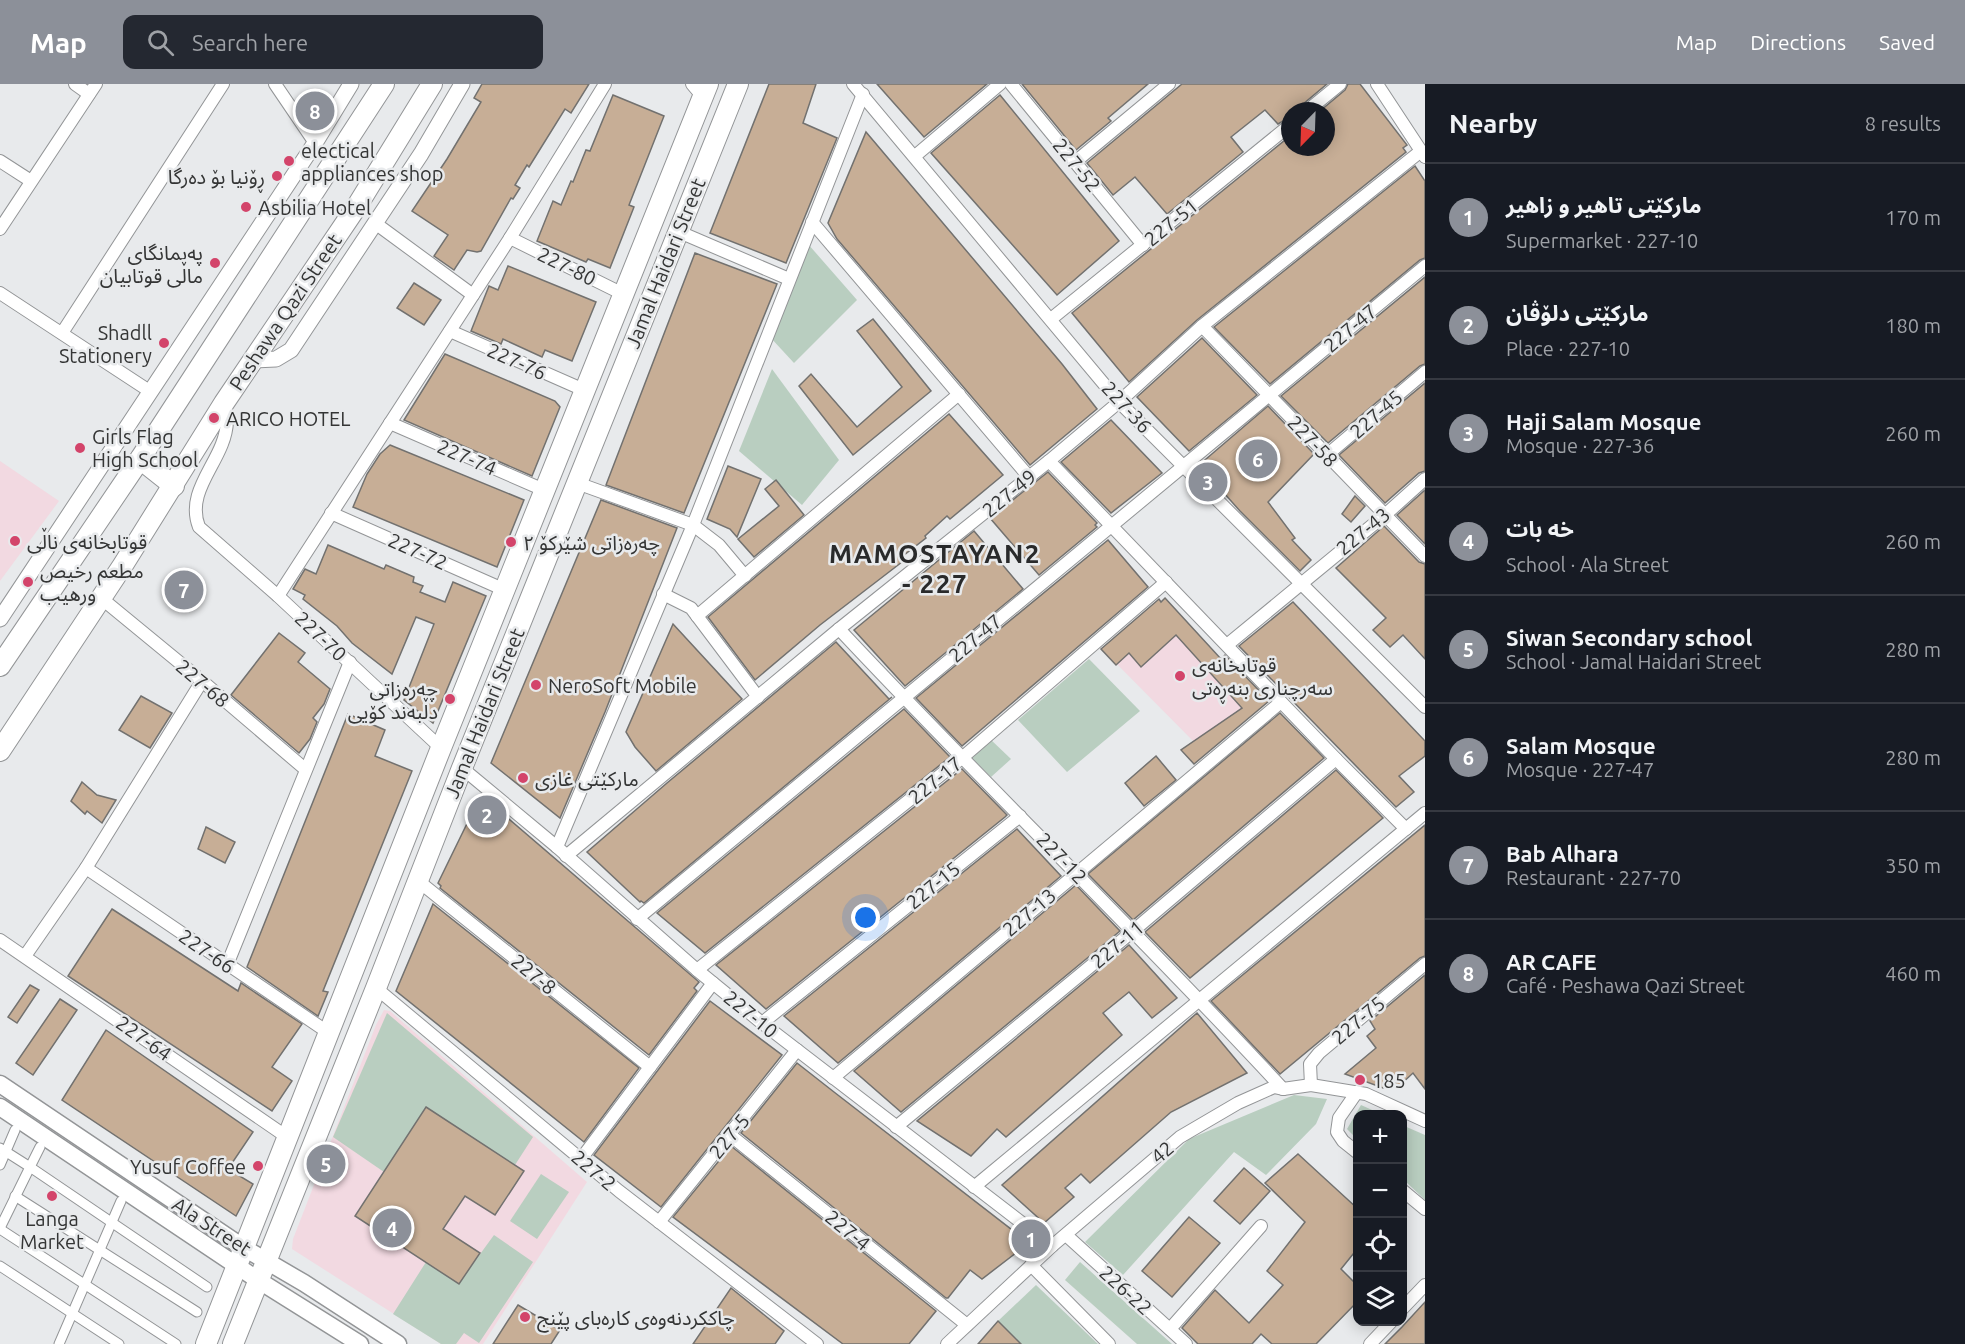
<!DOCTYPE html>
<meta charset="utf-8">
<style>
body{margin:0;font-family:Ubuntu,"Noto Sans Arabic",sans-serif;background:#242831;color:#f1f3f6}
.controls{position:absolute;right:18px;bottom:18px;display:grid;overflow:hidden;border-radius:12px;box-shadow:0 3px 15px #0003}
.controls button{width:54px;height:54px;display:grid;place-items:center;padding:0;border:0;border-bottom:2px solid #363941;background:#171b24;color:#f1f3f6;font:30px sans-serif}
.compass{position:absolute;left:1281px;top:18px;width:54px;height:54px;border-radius:50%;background:#171b24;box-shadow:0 3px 15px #0003;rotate:203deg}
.you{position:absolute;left:866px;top:834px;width:21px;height:21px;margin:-15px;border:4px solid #fff;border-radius:50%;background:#1a73e8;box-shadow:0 0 0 9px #1a73e833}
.badge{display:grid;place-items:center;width:39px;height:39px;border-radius:50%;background:#8c9099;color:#fff;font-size:20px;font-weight:700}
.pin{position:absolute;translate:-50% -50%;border:3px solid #fff;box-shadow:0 2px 6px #0006}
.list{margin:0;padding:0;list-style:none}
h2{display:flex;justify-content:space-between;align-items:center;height:78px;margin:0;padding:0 24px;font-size:26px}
h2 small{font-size:20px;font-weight:400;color:#9ea1a6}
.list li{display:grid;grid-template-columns:39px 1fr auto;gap:18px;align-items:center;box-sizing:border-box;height:108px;padding:0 24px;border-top:2px solid #363941}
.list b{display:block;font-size:22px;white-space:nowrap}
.list p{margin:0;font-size:20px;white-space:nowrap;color:#9ea1a6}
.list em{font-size:20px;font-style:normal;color:#9ea1a6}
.icon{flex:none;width:33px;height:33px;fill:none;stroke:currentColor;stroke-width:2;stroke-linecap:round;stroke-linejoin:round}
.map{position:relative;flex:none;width:1425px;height:1260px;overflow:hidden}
header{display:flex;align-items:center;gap:36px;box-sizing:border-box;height:84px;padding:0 30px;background:#8c9099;color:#fff}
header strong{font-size:28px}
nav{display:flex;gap:33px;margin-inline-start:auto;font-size:21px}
.search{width:420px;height:54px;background:#242831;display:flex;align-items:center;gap:15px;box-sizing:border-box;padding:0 21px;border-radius:12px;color:#9ea1a6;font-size:22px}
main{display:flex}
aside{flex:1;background:#171b24}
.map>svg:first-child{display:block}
.education{fill:#f2d9e1}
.green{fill:#b9cec0}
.building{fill:#c7ae96;stroke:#72716f;stroke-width:1.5}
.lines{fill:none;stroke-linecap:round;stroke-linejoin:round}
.pedestrian-casing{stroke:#939597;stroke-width:11}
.minor-casing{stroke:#939597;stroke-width:14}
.tertiary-casing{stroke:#939597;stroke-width:17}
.secondary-casing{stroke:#939597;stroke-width:19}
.primary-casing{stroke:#939597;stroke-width:22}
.trunk-casing{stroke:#939597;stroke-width:22}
.pedestrian{stroke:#fff;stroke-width:9}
.minor{stroke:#fff;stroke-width:12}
.tertiary{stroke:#fff;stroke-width:15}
.secondary{stroke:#fff;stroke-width:16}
.primary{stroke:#fff;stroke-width:20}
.trunk{stroke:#fff;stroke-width:20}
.poi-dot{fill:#d3446a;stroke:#e8eaec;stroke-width:2}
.labels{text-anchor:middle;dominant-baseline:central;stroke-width:5;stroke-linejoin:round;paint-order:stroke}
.poi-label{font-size:20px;fill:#343535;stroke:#e8eaec;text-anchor:start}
.street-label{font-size:20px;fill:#343535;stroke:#e8eaec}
.district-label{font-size:26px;font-weight:bold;letter-spacing:1.5px;fill:#292a2b;stroke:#e8eaec}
</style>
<header>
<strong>Map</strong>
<div class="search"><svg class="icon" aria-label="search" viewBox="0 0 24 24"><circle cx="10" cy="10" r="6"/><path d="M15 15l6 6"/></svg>Search here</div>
<nav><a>Map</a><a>Directions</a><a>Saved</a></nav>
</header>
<main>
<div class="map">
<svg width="1425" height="1260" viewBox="0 0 1425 1260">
<rect width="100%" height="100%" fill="#e8eaec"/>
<g class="education">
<path d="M0 377 59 417 0 497Z"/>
<path d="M1165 519 1252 617 1198 662 1105 568Z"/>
<path d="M384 926 390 927 587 1098 483 1260H441L292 1165 293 1155 376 941Z"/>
</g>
<g class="green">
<path d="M808 160 857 216 794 279 770 253Z"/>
<path d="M772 285 839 376 802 421 739 367Z"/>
<path d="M1089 575 1140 627 1067 688 1018 636Z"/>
<path d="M989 654 1011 675 991 693 971 673Z"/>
<path d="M387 929 533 1053 515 1081 384 1088 333 1053Z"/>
<path d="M1294 1011 1327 1015 1316 1040 1266 1091 1234 1068 1123 1191 1085 1158 1189 1055Z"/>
<path d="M1361 1021 1381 1030H1358L1357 1055 1347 1045Z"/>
<path d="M1402 1041 1425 1051V1116L1403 1095Z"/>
<path d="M541 1090 569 1108 537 1155 510 1137Z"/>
<path d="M494 1151 533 1178 479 1259 464 1249 456 1260H441L393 1230 426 1178 459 1199Z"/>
<path d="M1080 1178 1172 1260H1137L1065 1196Z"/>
<path d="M1036 1201 1098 1260H1021L998 1237Z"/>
</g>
<g class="building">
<path d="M482 0H589L571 29 565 25 529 83 527 81 515 101 520 104 513 115 511 114 481 167 477 168 467 166 454 186 434 172 448 151 412 127 447 75 481 18 474 14Z"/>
<path d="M769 0H816L803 39 837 54 786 179 710 149Z"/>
<path d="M877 0H987L924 53Z"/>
<path d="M1022 0H1148L1108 34 1111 37 1076 66Z"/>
<path d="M1182 0H1327L1302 21 1299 27H1290V33L1278 40 1265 26 1231 53 1243 68 1167 130 1135 93 1113 111 1087 79Z"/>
<path d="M1348 0H1360L1407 61 1403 64 1406 68 1197 236 1129 298 1072 229 1290 52V63H1326V27H1320L1345 6Z"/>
<path d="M613 11 664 32 629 121 634 123 610 184 588 175 586 178 537 157 553 117 561 121 571 97 573 98 586 66 590 67Z"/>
<path d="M1000 11 1119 157 1057 211 931 69Z"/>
<path d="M866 48 1062 280 1097 325 1030 381 837 155 828 139Z"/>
<path d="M1415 82 1425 97V174L1420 176 1270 300 1214 243Z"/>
<path d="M695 169 777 200 684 429 606 401Z"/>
<path d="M508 182 596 218 572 277 545 266 542 273 503 255 501 260 471 247 489 202 498 206Z"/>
<path d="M1425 193V280L1420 282 1328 359 1281 312Z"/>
<path d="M414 199 441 216 424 241 397 224Z"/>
<path d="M873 235 931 307 853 371 799 302 811 290 857 343 902 303 857 247Z"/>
<path d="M1202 254 1257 311 1189 367 1137 313Z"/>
<path d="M445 270 555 317 560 323 532 392 404 336Z"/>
<path d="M1425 299V387L1419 389 1385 419 1339 371Z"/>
<path d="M1268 322 1314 370 1268 418 1295 454 1292 456 1311 476 1300 487 1240 427 1199 381Z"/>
<path d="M949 330 1003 391 950 435 947 432 925 452 926 454 899 475 902 478 820 541 755 596 708 533Z"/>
<path d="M1111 336 1162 389 1111 429 1061 378Z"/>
<path d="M390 361 524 416 497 483 353 423 367 390 380 370Z"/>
<path d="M728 382 761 395 737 453 730 445 707 435Z"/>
<path d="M1048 388 1097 439 1095 441 1097 443 1039 491 990 434Z"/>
<path d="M776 396 804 431 754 473 738 455 779 422 765 405Z"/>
<path d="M1425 406V460L1397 431Z"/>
<path d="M1355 412 1365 422 1351 438 1342 430Z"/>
<path d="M601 416 677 444 605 628 560 734 491 679Z"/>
<path d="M1384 442 1419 478 1425 480V575L1403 551 1390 563 1373 546 1386 534 1336 484Z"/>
<path d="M974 447 1023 505 905 602 854 546Z"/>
<path d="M1108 456 1148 503 962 662 916 614Z"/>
<path d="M328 461 384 485 386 481 414 493 413 498 423 502 420 508 445 518 453 498 486 512 433 639 404 616 434 540 416 533 392 590 352 559 337 542 303 515 305 511 293 505 305 485 316 490Z"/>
<path d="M1165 514 1221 575 1225 571 1269 617 1194 680 1181 666 1242 624 1176 551 1141 583 1129 569 1116 581 1101 565 1159 515 1161 518Z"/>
<path d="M1293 518 1425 657V672L1399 692 1414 708 1396 723 1239 562Z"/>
<path d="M673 540 742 615 656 687 635 663 626 648Z"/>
<path d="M279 549 305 569 298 578 330 605 324 620 313 634 317 638 310 655 299 669 231 611Z"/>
<path d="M836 558 889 615 892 613 644 819 641 817 640 818 587 768 667 699Z"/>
<path d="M141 612 172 629 150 664 119 646Z"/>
<path d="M904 625 950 673 705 869 657 829Z"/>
<path d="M1280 629 1324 674 1133 836 1088 790Z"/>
<path d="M348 630 385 646 375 672 412 687 323 907 328 908 318 932 247 883Z"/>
<path d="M1156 672 1176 696 1144 722 1125 699Z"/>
<path d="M962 685 1007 731 1005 733 766 925 716 881Z"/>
<path d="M1336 686 1383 734 1190 894 1145 848Z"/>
<path d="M82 698 97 711 116 716 102 739 87 727 85 730 71 717Z"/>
<path d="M481 711 699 898 694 904 697 907 649 971 440 804 441 802 438 799Z"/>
<path d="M1425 741V872L1420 874 1280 990 1211 917Z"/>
<path d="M206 743 235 758 225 779 198 765Z"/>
<path d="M1017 745 1061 792 838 979 784 932Z"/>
<path d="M1076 801 1120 847 901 1028 854 987Z"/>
<path d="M433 820 639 984 584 1058 396 907Z"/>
<path d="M112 825 238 907 241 899 302 940 272 983 292 997 272 1027 68 892Z"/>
<path d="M1129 861 1177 914 1152 934 1129 908 1103 929 1122 951 1006 1053 997 1045 971 1072 917 1037Z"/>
<path d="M1425 891V1005L1413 989 1399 1002 1392 997 1383 1004 1345 990 1376 964 1367 952 1375 945 1370 937Z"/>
<path d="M30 901 39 906 17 939 8 933Z"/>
<path d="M60 915 77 926 33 991 16 979Z"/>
<path d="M710 917 782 971 661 1123 594 1071Z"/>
<path d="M1197 929 1247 989 1171 1028 1090 1099 1081 1090 1065 1104 1074 1113 1044 1139 1002 1101Z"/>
<path d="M106 946 253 1048 228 1085 253 1100 236 1132 62 1016Z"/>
<path d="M797 979 834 1008 1029 1159 982 1195 970 1186 948 1214H946L741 1049Z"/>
<path d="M426 1023 524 1087 495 1131 465 1112 443 1145 480 1169 459 1200 355 1132Z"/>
<path d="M731 1062 936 1227 909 1260H843L673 1133Z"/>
<path d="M1298 1070 1358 1125V1164L1341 1185 1358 1202V1217L1316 1260H1272L1261 1250 1252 1260H1198L1182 1244 1215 1206 1249 1239 1283 1201 1267 1187 1305 1138 1265 1099Z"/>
<path d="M1244 1084 1270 1107 1240 1140 1214 1117Z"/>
<path d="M1189 1133 1220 1159 1172 1213 1142 1187Z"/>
<path d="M731 1204 784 1247 775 1260H693Z"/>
<path d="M1425 1218V1260H1385L1402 1243Z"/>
<path d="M518 1221 560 1246 551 1260H493Z"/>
<path d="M998 1237 1021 1260H978Z"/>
</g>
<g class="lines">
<defs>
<g id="pedestrian">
<path d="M0 1064 30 1083 40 1063"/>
<path d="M0 1081 15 1046"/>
<path d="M15 1112 197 1228"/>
<path d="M0 1144 30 1083 207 1203"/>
<path d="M0 1145 176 1260"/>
<path d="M0 1182 119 1260"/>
<path d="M59 1260 121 1117"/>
</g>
<g id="minor">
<path d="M75 0 89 10"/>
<path d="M275 0 315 59"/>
<path d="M692 0 703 13"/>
<path d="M853 0 1119 318 1425 623"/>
<path d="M1011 0 1143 161"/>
<path d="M1377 0 1425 73"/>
<path d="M1307 27 1340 0"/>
<path d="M915 72 1000 0"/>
<path d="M0 77 31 97"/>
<path d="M1075 78 1169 0"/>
<path d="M812 138 1029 393"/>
<path d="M375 139 473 211"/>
<path d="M0 145 96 0"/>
<path d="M677 147 789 195"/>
<path d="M510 154 623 210"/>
<path d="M0 209 151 308"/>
<path d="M1051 235 1290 41"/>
<path d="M1202 242 1425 472"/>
<path d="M450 247 584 306"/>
<path d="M62 249 223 0"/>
<path d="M224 319C225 325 228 331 227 337 226 376 184 404 199 443L278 512 441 664"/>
<path d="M390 339 544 406"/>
<path d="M1327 371 1425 288"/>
<path d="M1049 377 1336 675 1406 745"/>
<path d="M577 399 693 441 719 461 745 492"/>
<path d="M331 429 505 506"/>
<path d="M663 510 691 524 758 613"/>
<path d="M278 512 510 154 605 0"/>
<path d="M101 514 202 597 305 685"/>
<path d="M697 532 959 310"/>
<path d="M839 545C985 701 1138 848 1283 1005"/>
<path d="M1227 561 1386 430 1425 395"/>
<path d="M462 684 557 763 697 886 762 939 1052 1162"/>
<path d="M557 763 693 441 863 10"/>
<path d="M566 772 839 545 1049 377 1119 318 1202 242 1421 67"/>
<path d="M86 784 329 949"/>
<path d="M417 796 650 983"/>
<path d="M637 835 1425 182"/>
<path d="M0 856 287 1053"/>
<path d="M25 872 86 784 202 597"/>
<path d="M227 881 350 578"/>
<path d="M697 886 963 673 1166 498"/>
<path d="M376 904 619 1107 817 1260"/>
<path d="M762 939 1020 732"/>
<path d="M833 994 1281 618"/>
<path d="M1311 1001 1310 980 1319 969 1425 880"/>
<path d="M1357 1008 1339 1034 1337 1048 1343 1057 1358 1069"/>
<path d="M896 1043 1133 847 1336 675"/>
<path d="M730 1051 967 1241"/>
<path d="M581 1075 713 899"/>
<path d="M974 1103 1425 729"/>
<path d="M1402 1106 1425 1125"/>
<path d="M659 1138 797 966"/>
<path d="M1066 1151 1186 1260"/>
<path d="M1031 1181 1109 1260"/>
<path d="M1402 1225 1425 1201"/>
<path d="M1170 1245 1261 1142"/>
<path d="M947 1260 1052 1162 1180 1053 1238 1019 1274 1003 1283 1005 1311 1001 1366 1010 1425 1037"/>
<path d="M1370 1260 1391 1238"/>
</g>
<g id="tertiary">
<path d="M253 276 276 275 291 266 421 70 462 0"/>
<path d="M0 535 315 59 351 0"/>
</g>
<g id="secondary">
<path d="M0 1000 244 1164 304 1199 398 1260"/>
<path d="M0 1023 258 1196 360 1260"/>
</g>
<g id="primary">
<path d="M206 1260 441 664 708 0"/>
<path d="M233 1260 376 904 462 684 738 0"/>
</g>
<g id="trunk">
<path d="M140 375 174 402"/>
<path d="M0 582 140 375 384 0"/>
<path d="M0 667 123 481 224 319 357 122 432 0"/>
</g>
</defs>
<use href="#pedestrian" class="pedestrian-casing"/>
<use href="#minor" class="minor-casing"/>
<use href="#tertiary" class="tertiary-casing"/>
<use href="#secondary" class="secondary-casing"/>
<use href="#primary" class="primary-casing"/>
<use href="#trunk" class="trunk-casing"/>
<use href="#pedestrian" class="pedestrian"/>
<use href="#minor" class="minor"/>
<use href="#tertiary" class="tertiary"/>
<use href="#secondary" class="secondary"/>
<use href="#primary" class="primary"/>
<use href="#trunk" class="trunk"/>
</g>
<g class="poi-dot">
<circle cx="289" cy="77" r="6"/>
<circle cx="277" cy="92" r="6"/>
<circle cx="246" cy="123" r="6"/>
<circle cx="215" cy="179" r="6"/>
<circle cx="164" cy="259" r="6"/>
<circle cx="214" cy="334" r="6"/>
<circle cx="80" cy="364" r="6"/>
<circle cx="15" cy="457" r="6"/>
<circle cx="511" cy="458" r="6"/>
<circle cx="28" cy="498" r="6"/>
<circle cx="1180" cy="592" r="6"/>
<circle cx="536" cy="601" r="6"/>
<circle cx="450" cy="615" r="6"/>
<circle cx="523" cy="694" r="6"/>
<circle cx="1360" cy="996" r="6"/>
<circle cx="258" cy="1082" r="6"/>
<circle cx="52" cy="1112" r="6"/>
<circle cx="525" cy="1233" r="6"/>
</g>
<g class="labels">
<g class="poi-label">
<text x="301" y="66">electical<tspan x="301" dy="23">appliances shop</tspan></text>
<text x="265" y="92" text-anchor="end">ڕۆنیا بۆ دەرگا</text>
<text x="258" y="123">Asbilia Hotel</text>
<text x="203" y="168" text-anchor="end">پەیمانگای<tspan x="203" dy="23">ماڵی قوتابیان</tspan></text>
<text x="152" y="248" text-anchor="end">Shadll<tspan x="152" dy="23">Stationery</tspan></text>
<text x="226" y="334">ARICO HOTEL</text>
<text x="92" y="352">Girls Flag<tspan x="92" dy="23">High School</tspan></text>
<text x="27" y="457">قوتابخانەی ناڵی</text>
<text x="523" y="458">چەرەزاتی شێرکۆ ٢</text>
<text x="40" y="486">مطعم رخيص<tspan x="40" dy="23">ورهيب</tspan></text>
<text x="1192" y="580">قوتابخانەی<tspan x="1192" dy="23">سەرچناری بنەڕەتی</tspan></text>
<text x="548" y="601">NeroSoft Mobile</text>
<text x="438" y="604" text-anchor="end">چەرەزاتی<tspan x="438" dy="23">دڵبەند کۆیی</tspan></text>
<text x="535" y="694">ماركێتی غازی</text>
<text x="1372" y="996">185</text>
<text x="246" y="1082" text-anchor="end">Yusuf Coffee</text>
<text x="52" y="1134" text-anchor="middle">Langa<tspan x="52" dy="23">Market</tspan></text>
<text x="537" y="1233">چاككردنەوەی كارەبای پێنج</text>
</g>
<g class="street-label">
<text transform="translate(1077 81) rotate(51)">227-52</text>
<text transform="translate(1171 138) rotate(-39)">227-51</text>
<text transform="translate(665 179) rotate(-68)">Jamal Haidari Street</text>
<text transform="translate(567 182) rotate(26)">227-80</text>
<text transform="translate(285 228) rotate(-56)">Peshawa Qazi Street</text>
<text transform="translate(1350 244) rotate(-40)">227-47</text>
<text transform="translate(517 277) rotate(24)">227-76</text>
<text transform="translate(1127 323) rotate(47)">227-36</text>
<text transform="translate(1376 330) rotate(-41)">227-45</text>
<text transform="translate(1313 357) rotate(46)">227-58</text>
<text transform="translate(467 373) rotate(23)">227-74</text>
<text transform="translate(1009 409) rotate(-39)">227-49</text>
<text transform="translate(1363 447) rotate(-39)">227-43</text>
<text transform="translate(418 467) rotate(24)">227-72</text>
<text transform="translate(321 552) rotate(43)">227-70</text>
<text transform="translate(975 554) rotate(-40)">227-47</text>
<text transform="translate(203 599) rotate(40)">227-68</text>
<text transform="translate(484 629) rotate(-68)">Jamal Haidari Street</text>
<text transform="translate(935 696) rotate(-39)">227-17</text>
<text transform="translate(1062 774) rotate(46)">227-12</text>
<text transform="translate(933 801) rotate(-39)">227-15</text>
<text transform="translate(1029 828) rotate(-40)">227-13</text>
<text transform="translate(1117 860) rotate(-40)">227-11</text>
<text transform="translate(207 867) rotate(34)">227-66</text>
<text transform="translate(534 890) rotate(39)">227-8</text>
<text transform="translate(751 930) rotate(39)">227-10</text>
<text transform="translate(1358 936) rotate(-40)">227-75</text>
<text transform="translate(144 954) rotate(35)">227-64</text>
<text transform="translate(729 1052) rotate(-51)">227-5</text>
<text transform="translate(1162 1068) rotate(-40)">42</text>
<text transform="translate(594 1086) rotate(40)">227-2</text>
<text transform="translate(212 1142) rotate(33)">Ala Street</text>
<text transform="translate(848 1146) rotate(39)">227-4</text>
<text transform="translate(1126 1206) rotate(42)">226-22</text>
</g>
<g class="district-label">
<text x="935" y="469">MAMOSTAYAN2<tspan x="935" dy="30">- 227</tspan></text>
</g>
</g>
</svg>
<div class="controls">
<button>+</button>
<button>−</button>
<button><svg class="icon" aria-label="locate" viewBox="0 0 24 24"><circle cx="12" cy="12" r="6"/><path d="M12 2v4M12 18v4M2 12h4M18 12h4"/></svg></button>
<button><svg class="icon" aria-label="layers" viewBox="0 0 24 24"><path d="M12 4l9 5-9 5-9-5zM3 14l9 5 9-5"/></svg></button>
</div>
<svg class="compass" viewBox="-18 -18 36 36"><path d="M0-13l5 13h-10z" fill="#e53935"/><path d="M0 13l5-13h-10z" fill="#9ea1a6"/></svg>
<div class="you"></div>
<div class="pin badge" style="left:1031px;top:1155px">1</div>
<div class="pin badge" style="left:487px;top:731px">2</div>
<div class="pin badge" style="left:1208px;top:398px">3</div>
<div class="pin badge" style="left:392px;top:1144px">4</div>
<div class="pin badge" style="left:326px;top:1080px">5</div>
<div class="pin badge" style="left:1258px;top:375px">6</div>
<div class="pin badge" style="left:184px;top:506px">7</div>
<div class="pin badge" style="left:315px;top:27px">8</div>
</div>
<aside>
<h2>Nearby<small>8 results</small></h2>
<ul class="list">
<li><span class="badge">1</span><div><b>ماركێتی تاهیر و زاهیر</b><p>Supermarket · 227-10</p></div><em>170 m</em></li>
<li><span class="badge">2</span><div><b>ماركێتی دلۆڤان</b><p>Place · 227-10</p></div><em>180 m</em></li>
<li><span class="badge">3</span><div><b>Haji Salam Mosque</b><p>Mosque · 227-36</p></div><em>260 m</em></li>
<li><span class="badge">4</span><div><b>خه بات</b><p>School · Ala Street</p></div><em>260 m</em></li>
<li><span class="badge">5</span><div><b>Siwan Secondary school</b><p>School · Jamal Haidari Street</p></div><em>280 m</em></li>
<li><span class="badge">6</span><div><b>Salam Mosque</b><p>Mosque · 227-47</p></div><em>280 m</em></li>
<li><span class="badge">7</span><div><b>Bab Alhara</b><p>Restaurant · 227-70</p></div><em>350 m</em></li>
<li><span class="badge">8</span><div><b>AR CAFE</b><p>Café · Peshawa Qazi Street</p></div><em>460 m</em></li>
</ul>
</aside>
</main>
